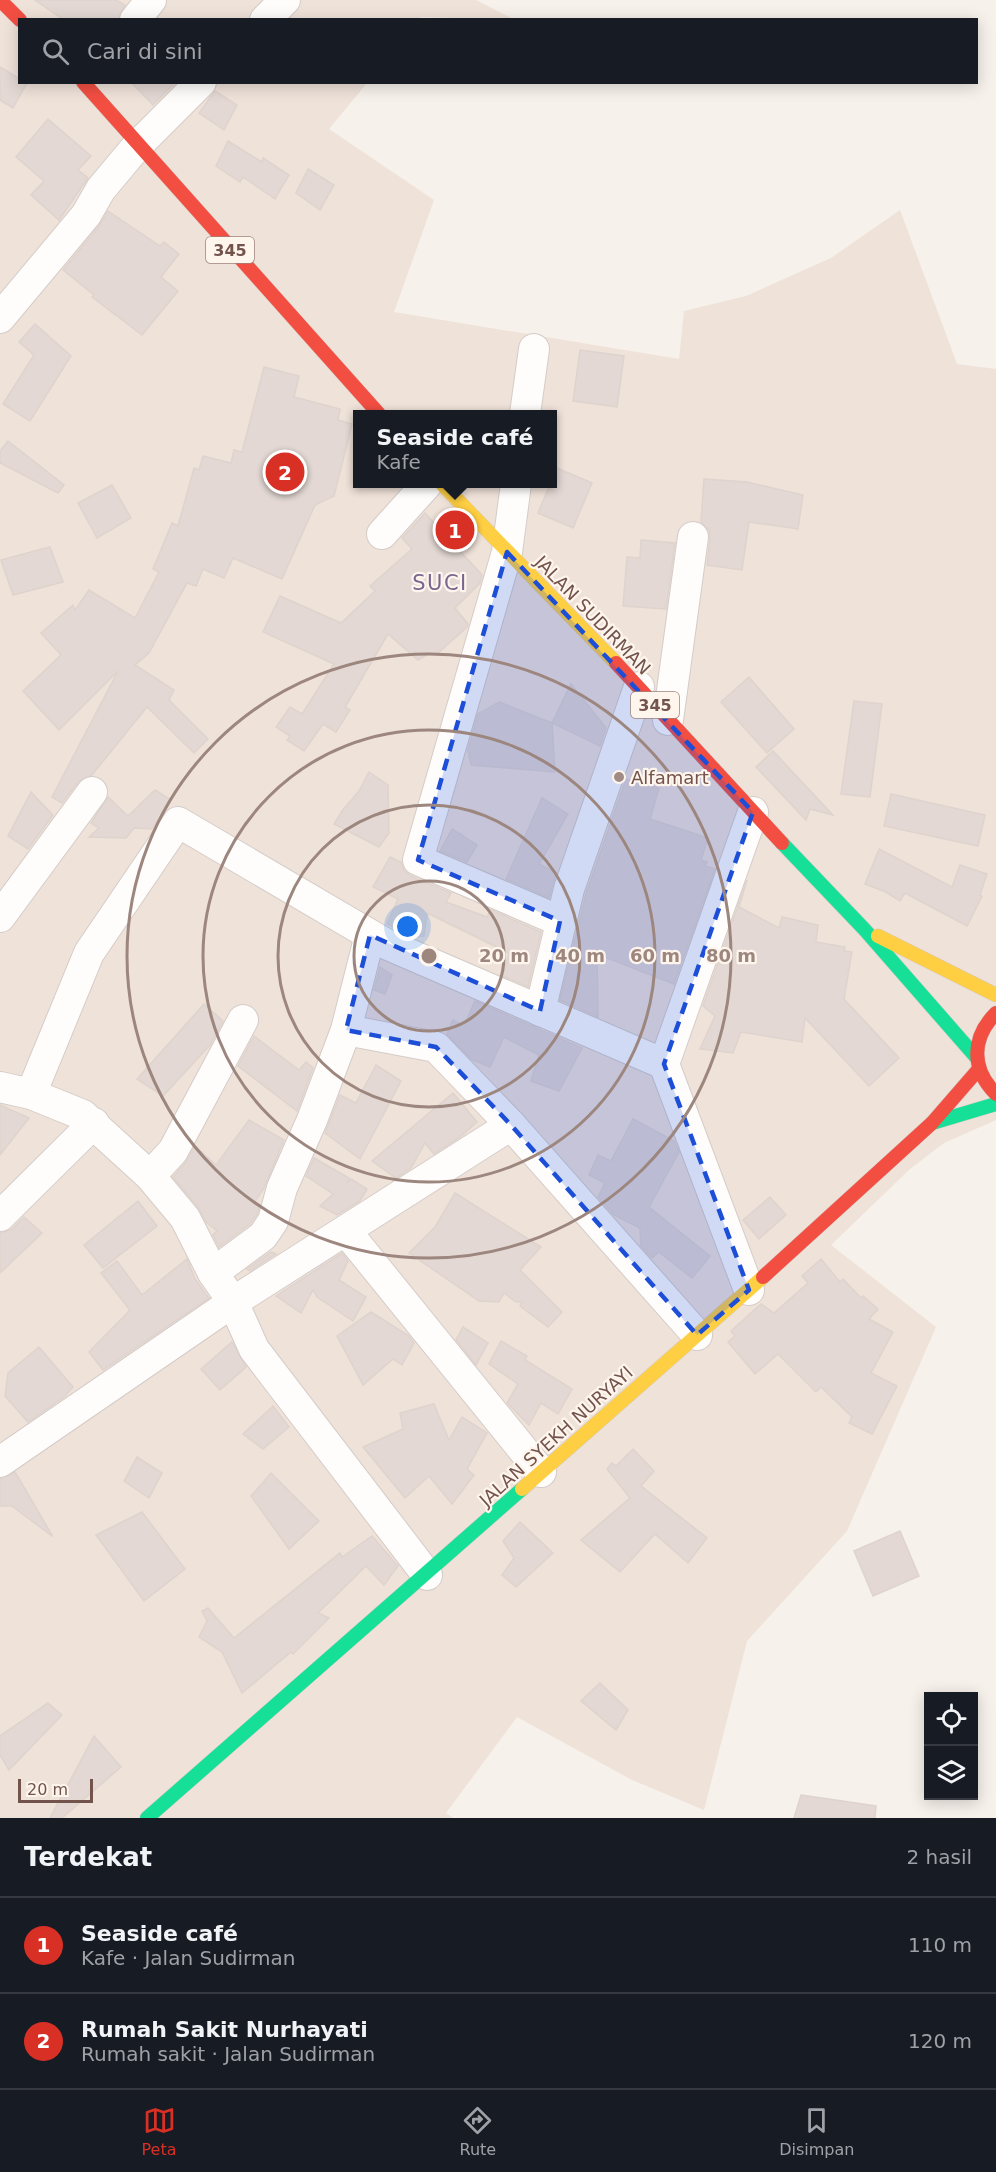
<!DOCTYPE html>
<html lang="id">
<meta charset="utf-8">
<style>
body{margin:0;font-family:"DejaVu Sans",sans-serif;background:#242831;color:#f1f3f6}
.controls{position:absolute;right:18px;bottom:18px;display:grid;overflow:hidden;border-radius:0px;box-shadow:0 3px 15px #0003}
.controls button{width:54px;height:54px;display:grid;place-items:center;padding:0;border:0;border-bottom:2px solid #363941;background:#171b24;color:#f1f3f6;font:30px sans-serif}
.scale{position:absolute;left:18px;bottom:15px;width:75px;box-sizing:border-box;padding-left:6px;border:3px solid #73544d;border-top:0;font-size:16px;line-height:21px;white-space:nowrap;color:#73544d;-webkit-text-stroke:4px #fef5ed;paint-order:stroke}
.you{position:absolute;left:408px;top:927px;width:21px;height:21px;margin:-15px;border:4px solid #fff;border-radius:50%;background:#1a73e8;box-shadow:0 0 0 9px #1a73e833}
.badge{display:grid;place-items:center;width:39px;height:39px;border-radius:50%;background:#d93025;color:#fff;font-size:20px;font-weight:700}
.pin{position:absolute;translate:-50% -50%;border:3px solid #fff;box-shadow:0 2px 6px #0006}
.popup{position:absolute;left:353px;top:410px;width:204px;height:78px;box-sizing:border-box;display:grid;place-content:center;border-radius:0px;background:#171b24;filter:drop-shadow(0 2px 4px #0005);font-size:20px;white-space:nowrap;color:#9ea1a6}
.popup b{font-size:22px;color:#f1f3f6}
.popup::after{content:'';position:absolute;left:50%;top:100%;margin-left:-12px;border:12px solid transparent;border-top-color:#171b24}
.list{margin:0;padding:0;list-style:none}
h2{display:flex;justify-content:space-between;align-items:center;height:78px;margin:0;padding:0 24px;font-size:26px}
h2 small{font-size:20px;font-weight:400;color:#9ea1a6}
.list li{display:grid;grid-template-columns:39px 1fr auto;gap:18px;align-items:center;box-sizing:border-box;height:96px;padding:0 24px;border-top:2px solid #363941}
.list b{display:block;font-size:22px;white-space:nowrap}
.list p{margin:0;font-size:20px;white-space:nowrap;color:#9ea1a6}
.list em{font-size:20px;font-style:normal;color:#9ea1a6}
.icon{flex:none;width:33px;height:33px;fill:none;stroke:currentColor;stroke-width:2;stroke-linecap:round;stroke-linejoin:round}
.map{position:relative;flex:none;width:996px;height:1818px;overflow:hidden}
.search{position:absolute;background:#171b24;box-shadow:0 3px 15px #0003;left:18px;right:18px;top:18px;height:66px;display:flex;align-items:center;gap:15px;box-sizing:border-box;padding:0 21px;border-radius:0px;color:#9ea1a6;font-size:22px}
.sheet{height:270px;background:#171b24}
nav{display:flex;justify-content:space-around;align-items:center;box-sizing:border-box;height:84px;border-top:2px solid #363941;background:#171b24;font-size:16px;color:#9ea1a6}
nav a{display:grid;justify-items:center;gap:3px}
nav .on{color:#d93025}
.map>svg:first-child{display:block}
.residential{fill:#efe2d9;fill-rule:evenodd}
.building{fill:#e3d8d3;stroke:#dfd3ce;stroke-width:1.5}
.lines{fill:none;stroke-linecap:round;stroke-linejoin:round}
.street-casing{stroke:#d4ccc8;stroke-width:32}
.fast-casing{stroke:#d6ccc8;stroke-width:15}
.slow-casing{stroke:#d6ccc8;stroke-width:15}
.jam-casing{stroke:#d6ccc8;stroke-width:15}
.street{stroke:#fefdfc;stroke-width:30}
.fast{stroke:#16e098;stroke-width:14}
.slow{stroke:#ffcf43;stroke-width:14}
.jam{stroke:#f24e42;stroke-width:14}
.marked{fill:#1d4ed8;fill-opacity:0.2;stroke:#1d4ed8;stroke-width:4.5;stroke-dasharray:12 8;stroke-linejoin:round}
.ring{fill:none;stroke:#9c867e;stroke-width:3}
.poi-dot{fill:#a18b84;stroke:#fef5ed;stroke-width:2}
.labels{text-anchor:middle;dominant-baseline:central;stroke-width:4.5;stroke-linejoin:round;paint-order:stroke}
.shield{fill:#fef5ed;stroke:#9d847d;stroke-width:1.5}
.shield-label{font-size:16px;font-weight:bold;fill:#73544d}
.street-label{font-size:18px;fill:#73544d;stroke:#fef5ed}
.poi-label{font-size:18px;fill:#73544d;stroke:#fef5ed;text-anchor:start}
.quarter-label{font-size:21px;letter-spacing:1.5px;fill:#7a658f;stroke:#fef5ed}
.centre{fill:#9c867e;stroke:#fef5ed;stroke-width:3}
.ring-label{font-size:18px;text-anchor:middle;font-weight:bold;fill:#9c867e;stroke:#fef5ed;stroke-width:4.5;stroke-linejoin:round;paint-order:stroke}
</style>
<div class="map">
<svg width="996" height="1818" viewBox="0 0 996 1818">
<rect width="100%" height="100%" fill="#f6f1eb"/>
<path class="residential" d="M0 0H476L513 19 420 17 418 20H20V82L367 83 329 129 434 200 394 312 679 359 684 311 746 296 831 258 900 210 957 364 996 369V1120L944 1143 910 1169 831 1245 936 1327 847 1531 747 1641 704 1810 632 1780 517 1717 446 1813 453 1818H0ZM358 414H552V484H358Z"/>
<g class="building">
<path d="M35 0H116L125 5 118 20H64Z"/>
<path d="M0 67 20 79V82L27 83 13 108 0 100Z"/>
<path d="M131 82H176L153 105Z"/>
<path d="M215 91 237 105 224 130 199 113Z"/>
<path d="M48 119 91 156 78 170 88 178 59 220 31 195 44 181 16 157Z"/>
<path d="M228 141 262 162 263 158 289 175 275 199 243 177 240 182 216 166Z"/>
<path d="M308 169 334 185 320 210 296 193Z"/>
<path d="M108 211 160 246 164 242 179 254 161 277 178 291 142 335 92 297 94 295 63 270 99 226Z"/>
<path d="M35 324 71 356 30 421 3 404 34 355 19 342Z"/>
<path d="M580 350 624 356 617 407 573 401Z"/>
<path d="M264 367 299 376 294 397 340 409 338 420 352 424 334 496 315 505 282 579 233 558 224 578 203 569 196 586 187 583 149 653 135 665 174 690 169 700 208 739 194 753 147 707 92 775 79 781 62 803 52 797 118 671 59 730 23 691 61 655 41 633 73 605 75 610 89 590 135 618 159 572 153 569 172 523 178 526 194 468 199 470 203 456 231 463 234 450 242 452Z"/>
<path d="M8 441 64 485 58 493 0 463V451Z"/>
<path d="M557 468 592 483 573 528 538 513Z"/>
<path d="M704 479 747 482 803 495 798 529 749 522 742 570 707 565 710 539 709 530 701 522Z"/>
<path d="M112 485 131 518 97 538 78 503Z"/>
<path d="M425 513 482 575 480 583 455 608 468 624 467 627 438 653H430L418 660 388 634 345 707 350 710 336 732 323 724 304 751 287 740 290 736 276 727 290 707 302 714 334 664 263 632 280 596 341 623 375 591 370 586 412 549 402 538Z"/>
<path d="M641 540 675 543 666 609 623 606 627 557 640 558Z"/>
<path d="M50 547 63 582 13 595 1 560Z"/>
<path d="M749 677 794 729 767 753 721 702Z"/>
<path d="M571 684 606 728 600 746 552 723Z"/>
<path d="M854 701 882 704 870 797 841 794Z"/>
<path d="M499 702 552 723 555 772 471 765 468 750 478 714Z"/>
<path d="M773 751 833 815 810 809 806 820 756 767Z"/>
<path d="M369 772 388 785 389 833 379 847 334 824 342 811 359 791Z"/>
<path d="M626 779 659 788 650 819 708 838 701 860 707 862 705 866 715 869 674 984 597 954 598 1017 560 1000 586 894Z"/>
<path d="M155 790 171 800 152 829 134 828 126 838 89 837 99 828 91 823 108 797 128 816Z"/>
<path d="M31 792 53 815 28 849 8 836Z"/>
<path d="M891 794 985 815 978 846 884 826Z"/>
<path d="M542 798 568 814 539 864 556 873 549 898 506 879Z"/>
<path d="M452 829 477 845 467 862 440 851Z"/>
<path d="M879 849 952 887 960 865 987 874 980 895 982 896 967 926 905 893 900 901 886 892 865 884Z"/>
<path d="M390 857 401 862 404 870 411 876 451 893 446 902 487 917 491 910 541 932 528 987 503 976 509 953 427 913 424 936 413 937 387 924 398 899 373 887Z"/>
<path d="M747 880 739 907 779 928 782 917 818 925 816 942 845 947 844 951 852 952 844 999 899 1058 869 1086 805 1018 802 1042 741 1032 733 1053 700 1049 715 1016 703 1006Z"/>
<path d="M380 967 392 975 385 994 374 990Z"/>
<path d="M475 1001 582 1048 559 1091 531 1081 539 1055 504 1037 490 1067 471 1059 447 1034 453 1020 464 1026Z"/>
<path d="M204 1004 223 1021 210 1045 163 1096 137 1079Z"/>
<path d="M254 1036 299 1070 306 1062 313 1068 297 1111 238 1066Z"/>
<path d="M376 1065 401 1081 360 1159 325 1133 340 1095 356 1103Z"/>
<path d="M453 1093 477 1122 459 1138 434 1154 425 1143 411 1168 396 1178 372 1161Z"/>
<path d="M0 1105 29 1118 0 1155Z"/>
<path d="M633 1119 674 1141 679 1152 649 1207 710 1256 692 1278 659 1252 652 1258 641 1246 640 1228 614 1215 598 1197 605 1183 589 1175 598 1155 611 1161Z"/>
<path d="M249 1120 284 1140 264 1188 254 1203 259 1208 257 1214 250 1224 219 1247 213 1235 217 1231 206 1222 198 1207 173 1177 186 1162 195 1146 216 1165Z"/>
<path d="M314 1158 349 1178 347 1183 351 1179 367 1189 360 1201 337 1215 320 1206 333 1194 306 1176Z"/>
<path d="M455 1193 541 1247 520 1270 562 1312 548 1327 520 1306 522 1302H516L504 1293 499 1302 479 1301 409 1253 435 1227Z"/>
<path d="M770 1197 786 1215 759 1239 743 1220Z"/>
<path d="M138 1201 157 1226 103 1268 84 1245Z"/>
<path d="M24 1217 42 1233 0 1273V1233L12 1229Z"/>
<path d="M271 1252 276 1254 250 1271 247 1269Z"/>
<path d="M342 1253 348 1261 339 1280 366 1297 353 1321 317 1297 313 1290 301 1313 276 1296Z"/>
<path d="M187 1259 195 1279 209 1298 103 1370 89 1352 130 1310 101 1273 117 1261 142 1295Z"/>
<path d="M821 1259 840 1282 843 1279 861 1298 863 1296 878 1309 869 1319 893 1332 871 1373 897 1386 872 1434 849 1423 852 1417 821 1387 816 1392 778 1354 755 1374 728 1342 735 1336 731 1331 761 1304 774 1313 808 1283 802 1276Z"/>
<path d="M371 1312 409 1336 414 1343 402 1365 393 1359 363 1385 337 1336Z"/>
<path d="M463 1327 488 1343 476 1365 456 1340Z"/>
<path d="M501 1341 527 1356 525 1360 572 1389 558 1414 541 1403 529 1425 507 1403 518 1384 489 1364Z"/>
<path d="M232 1342 246 1367 220 1390 201 1369Z"/>
<path d="M39 1347 73 1387 64 1397 28 1422 5 1396 8 1373Z"/>
<path d="M434 1404 449 1440 462 1417 487 1433 467 1469 474 1475 452 1504 429 1476 405 1498 363 1447 403 1429 400 1413Z"/>
<path d="M273 1406 289 1427 263 1449 243 1434Z"/>
<path d="M633 1449 654 1471 641 1486 707 1538 688 1563 655 1534 620 1572 581 1540 630 1498 607 1469 612 1463 616 1466Z"/>
<path d="M137 1457 162 1473 149 1498 124 1481Z"/>
<path d="M15 1472 52 1535V1536L12 1506H0V1479Z"/>
<path d="M271 1473 319 1521 289 1549 251 1496Z"/>
<path d="M142 1512 185 1569 144 1601 96 1535Z"/>
<path d="M520 1522 553 1553 516 1587 502 1575 514 1558 503 1541Z"/>
<path d="M900 1531 919 1576 873 1596 854 1551Z"/>
<path d="M372 1536 398 1566 384 1585 366 1566 318 1613 329 1618 293 1654 291 1652 242 1693 222 1652 199 1637 207 1621 202 1611 208 1608 234 1638 340 1553 342 1557Z"/>
<path d="M600 1683 628 1710 616 1730 581 1701Z"/>
<path d="M48 1703 62 1715 9 1770 0 1755V1736Z"/>
<path d="M94 1736 121 1767 62 1818H50Z"/>
<path d="M801 1795 876 1806 875 1818H794Z"/>
</g>
<g class="lines">
<defs>
<g id="street">
<path d="M135 20 151 0"/>
<path d="M265 20 285 0"/>
<path d="M0 318 86 215 101 189 137 146 201 82"/>
<path d="M525 414 534 349"/>
<path d="M516 484 507 552 418 860 560 921"/>
<path d="M382 534 427 484"/>
<path d="M668 720 693 537"/>
<path d="M0 917 92 792"/>
<path d="M540 1011 569 889 639 687"/>
<path d="M346 1030 436 1047 511 1125 697 1335"/>
<path d="M0 1087 31 1094 83 1115 150 1176 185 1218 213 1273 233 1302 254 1349 427 1575"/>
<path d="M31 1094 89 953 178 822 386 944 664 1064"/>
<path d="M150 1176 173 1151 243 1020"/>
<path d="M0 1216 94 1123"/>
<path d="M346 1231 541 1472"/>
<path d="M213 1273 263 1236 273 1221 282 1188 312 1120 346 1030 370 935"/>
<path d="M749 1290 664 1064 753 812"/>
<path d="M0 1462 233 1302 511 1125"/>
</g>
<g id="fast">
<path d="M782 843 865 930 976 1057"/>
<path d="M932 1123 996 1104"/>
<path d="M147 1818 522 1489"/>
</g>
<g id="slow">
<path d="M442 484 616 663"/>
<path d="M878 936 996 995"/>
<path d="M522 1489 763 1277"/>
</g>
<g id="jam">
<path d="M0 0 20 20"/>
<path d="M83 82 379 414"/>
<path d="M616 663 782 843"/>
<path d="M996 1013C971 1038 971 1069 996 1094"/>
<path d="M763 1277 932 1123 978 1070"/>
</g>
</defs>
<use href="#street" class="street-casing"/>
<use href="#fast" class="fast-casing"/>
<use href="#slow" class="slow-casing"/>
<use href="#jam" class="jam-casing"/>
<use href="#street" class="street"/>
<use href="#fast" class="fast"/>
<use href="#slow" class="slow"/>
<use href="#jam" class="jam"/>
</g>
<path class="marked" d="M507 552 753 812 664 1064 749 1290 697 1335 511 1125 436 1047 346 1030 370 935 540 1011 560 921 418 860Z"/>
<g class="ring">
<circle cx="429" cy="956" r="75"/>
<circle cx="429" cy="956" r="151"/>
<circle cx="429" cy="956" r="226"/>
<circle cx="429" cy="956" r="302"/>
</g>
<circle class="poi-dot" cx="619" cy="777" r="6"/>
<g class="labels">
<g class="shield">
<rect x="206" y="237" width="48" height="26" rx="4.5"/>
<rect x="631" y="692" width="48" height="26" rx="4.5"/>
</g>
<g class="shield-label">
<text x="230" y="250">345</text>
<text x="655" y="705">345</text>
</g>
<g class="street-label">
<text transform="translate(593 615) rotate(46)">JALAN SUDIRMAN</text>
<text transform="translate(556 1436) rotate(-42)">JALAN SYEKH NURYAYI</text>
</g>
<g class="poi-label">
<text x="631" y="777">Alfamart</text>
</g>
<g class="quarter-label">
<text x="440" y="583">SUCI</text>
</g>
</g>
<circle cx="429" cy="956" r="9" class="centre"/>
<g class="ring-label">
<text x="504" y="962">20 m</text>
<text x="580" y="962">40 m</text>
<text x="655" y="962">60 m</text>
<text x="731" y="962">80 m</text>
</g>
</svg>
<div class="controls">
<button><svg class="icon" aria-label="locate" viewBox="0 0 24 24"><circle cx="12" cy="12" r="6"/><path d="M12 2v4M12 18v4M2 12h4M18 12h4"/></svg></button>
<button><svg class="icon" aria-label="layers" viewBox="0 0 24 24"><path d="M12 4l9 5-9 5-9-5zM3 14l9 5 9-5"/></svg></button>
</div>
<div class="scale">20 m</div>
<div class="you"></div>
<div class="pin badge" style="left:455px;top:530px">1</div>
<div class="popup"><b>Seaside café</b>Kafe</div>
<div class="pin badge" style="left:285px;top:472px">2</div>
<div class="search"><svg class="icon" aria-label="search" viewBox="0 0 24 24"><circle cx="10" cy="10" r="6"/><path d="M15 15l6 6"/></svg>Cari di sini</div>
</div>
<section class="sheet">
<h2>Terdekat<small>2 hasil</small></h2>
<ul class="list">
<li><span class="badge">1</span><div><b>Seaside café</b><p>Kafe · Jalan Sudirman</p></div><em>110 m</em></li>
<li><span class="badge">2</span><div><b>Rumah Sakit Nurhayati</b><p>Rumah sakit · Jalan Sudirman</p></div><em>120 m</em></li>
</ul>
</section>
<nav>
<a class="on"><svg class="icon" aria-label="map" viewBox="0 0 24 24"><path d="M3 6l6-2 6 2 6-2v14l-6 2-6-2-6 2zM9 4v14M15 6v14"/></svg>Peta</a>
<a><svg class="icon" aria-label="directions" viewBox="0 0 24 24"><path d="M12 3l9 9-9 9-9-9zM9 14v-3h6M13 9l2 2-2 2"/></svg>Rute</a>
<a><svg class="icon" aria-label="saved" viewBox="0 0 24 24"><path d="M7 4h10v16l-5-4-5 4z"/></svg>Disimpan</a>
</nav>
